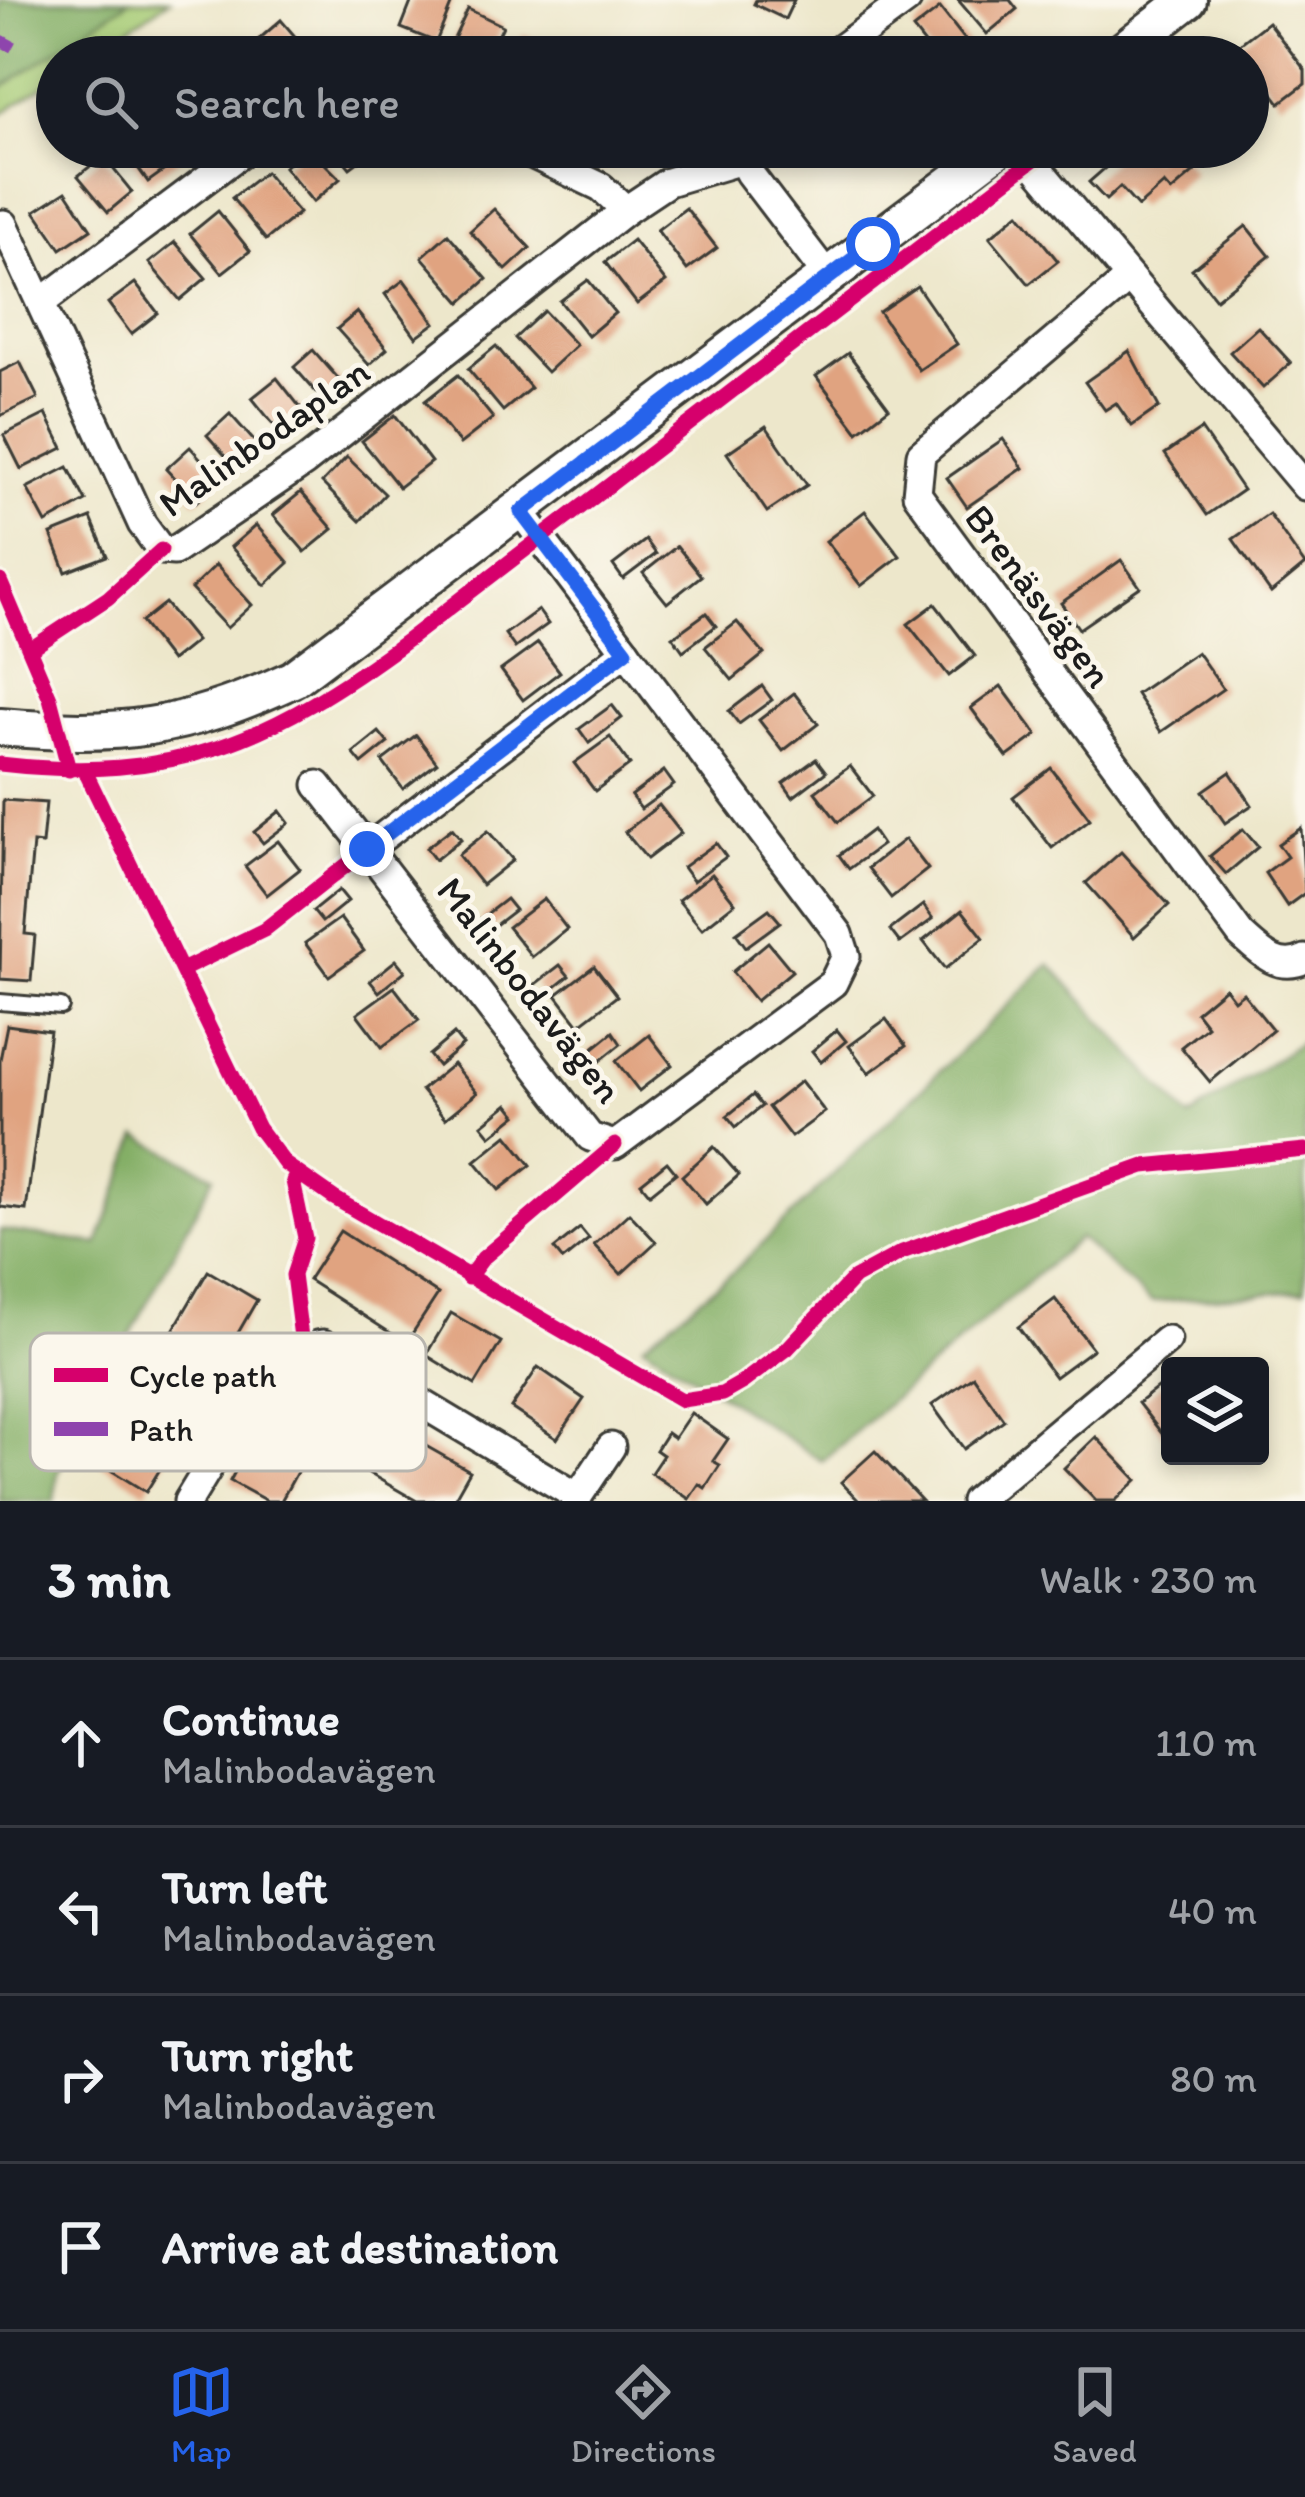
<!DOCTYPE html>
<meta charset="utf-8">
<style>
body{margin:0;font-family:Itim,sans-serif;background:#242831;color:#f1f3f6}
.controls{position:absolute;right:36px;bottom:36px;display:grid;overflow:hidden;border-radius:12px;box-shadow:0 6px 18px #0003}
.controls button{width:108px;height:108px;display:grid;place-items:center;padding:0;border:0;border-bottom:3px solid #363941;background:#171b24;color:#f1f3f6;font:60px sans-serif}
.stop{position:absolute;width:36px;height:36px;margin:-27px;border:9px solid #2563eb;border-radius:50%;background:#fff}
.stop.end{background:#2563eb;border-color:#fff;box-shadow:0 3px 12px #0008}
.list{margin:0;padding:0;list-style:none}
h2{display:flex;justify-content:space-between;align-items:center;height:156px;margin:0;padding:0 48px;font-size:51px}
h2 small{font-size:39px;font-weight:400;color:#9ea1a6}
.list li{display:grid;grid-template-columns:78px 1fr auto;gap:36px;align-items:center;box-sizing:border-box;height:168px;padding:0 48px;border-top:3px solid #363941}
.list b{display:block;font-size:45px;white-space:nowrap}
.list p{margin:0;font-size:39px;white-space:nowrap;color:#9ea1a6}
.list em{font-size:39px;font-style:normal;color:#9ea1a6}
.icon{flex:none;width:66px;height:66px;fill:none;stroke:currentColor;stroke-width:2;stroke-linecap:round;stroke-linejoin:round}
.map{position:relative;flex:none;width:1305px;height:1501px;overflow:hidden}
.search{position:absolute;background:#171b24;box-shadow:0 6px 18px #0003;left:36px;right:36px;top:36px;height:132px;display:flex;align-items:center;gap:30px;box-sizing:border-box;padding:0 42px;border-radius:66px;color:#9ea1a6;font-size:45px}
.sheet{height:828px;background:#171b24}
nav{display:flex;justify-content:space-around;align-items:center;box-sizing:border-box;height:168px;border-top:3px solid #363941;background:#171b24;font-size:33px;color:#9ea1a6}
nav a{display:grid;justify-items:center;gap:6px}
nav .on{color:#2563eb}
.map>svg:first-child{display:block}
.green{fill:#a6cb75;stroke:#617448;stroke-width:3}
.forest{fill:#84af66;stroke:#506641;stroke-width:3}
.building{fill:#e0a380}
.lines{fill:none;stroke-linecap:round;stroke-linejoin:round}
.lane-casing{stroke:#3b3a36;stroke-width:20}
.street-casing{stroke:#3b3a36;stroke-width:33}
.secondary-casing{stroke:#3b3a36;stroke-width:42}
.lane{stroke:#fff;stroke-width:14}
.street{stroke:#fff;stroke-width:27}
.secondary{stroke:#fff;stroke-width:36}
.quiet{stroke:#8e44ad;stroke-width:12;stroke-dasharray:24 12;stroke-linecap:butt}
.cycleway-casing{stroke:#fbf7ec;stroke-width:22}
.cycleway{stroke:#d6006c;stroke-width:15}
.route{stroke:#2563eb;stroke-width:15}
.labels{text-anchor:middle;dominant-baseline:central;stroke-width:10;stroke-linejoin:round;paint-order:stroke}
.street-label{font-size:39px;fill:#1c1c1c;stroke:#fbf7ec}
.key{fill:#fbf7ec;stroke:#b8b5ae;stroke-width:3}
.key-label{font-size:33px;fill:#1c1c1c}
</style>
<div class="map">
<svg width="1305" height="1501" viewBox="0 0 1305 1501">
<rect width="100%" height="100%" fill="#fbf7ec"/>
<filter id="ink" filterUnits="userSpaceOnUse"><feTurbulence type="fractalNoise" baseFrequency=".00833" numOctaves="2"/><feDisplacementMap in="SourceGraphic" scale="24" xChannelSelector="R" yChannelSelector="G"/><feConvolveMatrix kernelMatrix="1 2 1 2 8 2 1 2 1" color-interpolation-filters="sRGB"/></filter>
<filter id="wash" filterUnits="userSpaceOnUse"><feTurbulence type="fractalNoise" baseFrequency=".004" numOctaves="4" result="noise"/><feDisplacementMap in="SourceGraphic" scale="48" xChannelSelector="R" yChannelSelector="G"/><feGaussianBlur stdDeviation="2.7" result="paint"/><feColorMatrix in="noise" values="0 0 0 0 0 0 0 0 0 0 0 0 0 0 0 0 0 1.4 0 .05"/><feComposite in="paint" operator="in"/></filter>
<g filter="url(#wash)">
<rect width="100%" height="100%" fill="#ede7cb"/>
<path class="green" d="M0 0H170L87 57H57V77L0 115Z"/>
<g class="forest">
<path d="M0 0H130L0 89Z"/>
<path d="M1050 964 1189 1118 1305 1039V1290L1151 1302 1079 1238 822 1461 643 1344 732 1273Z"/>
<path d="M138 1136 214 1176 58 1472 54 1501H0V1230L98 1244Z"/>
</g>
<g id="blocks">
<g class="building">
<path d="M412 0H453L436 42 401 28Z"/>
<path d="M756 0H794L785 19 754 4Z"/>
<path d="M958 0H1010L1017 9 987 34Z"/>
<path d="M940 8 970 46 957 57H935L913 29Z"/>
<path d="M468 9 503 26 488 57H472L450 47Z"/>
<path d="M281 20 310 54 307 57H259L250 47Z"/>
<path d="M1268 22 1305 70V84L1280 103 1237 46Z"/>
<path d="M523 34 557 48 553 57H513Z"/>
<path d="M123 147H172L180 159 148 182Z"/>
<path d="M308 147 340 179 313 202 284 167Z"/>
<path d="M333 147H378L350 168Z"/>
<path d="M793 147H840L812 170Z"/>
<path d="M1129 147H1139L1151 160 1172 147 1194 172 1171 192 1164 184 1138 207 1120 187 1106 200 1089 182Z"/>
<path d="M103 156 132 192 108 212 78 176Z"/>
<path d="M265 172 299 213 266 240 232 198Z"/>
<path d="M66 191 91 229 61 249 35 211Z"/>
<path d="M686 208 717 248 687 270 657 230Z"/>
<path d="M494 209 530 248 506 270 470 231Z"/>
<path d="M218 211 250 251 222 273 190 234Z"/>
<path d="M1019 213 1058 261 1029 284 990 237Z"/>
<path d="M1246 226 1270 256 1216 299 1192 269Z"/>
<path d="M448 234 487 279 461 302 422 257Z"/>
<path d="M633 240 666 282 637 304 605 262Z"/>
<path d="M175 242 206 278 180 300 149 263Z"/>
<path d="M404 280 435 323 416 337 385 294Z"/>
<path d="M588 280 615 313 588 336 560 301Z"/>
<path d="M135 283 158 313 131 334 108 303Z"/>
<path d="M917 286 957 344 919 370 879 312Z"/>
<path d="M544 311 576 345 547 372 515 338Z"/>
<path d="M357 312 387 349 369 365 337 329Z"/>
<path d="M1258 327 1291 363 1263 388 1230 352Z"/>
<path d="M496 346 531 388 503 411 468 369Z"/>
<path d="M313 350 343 384 324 401 294 367Z"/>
<path d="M1129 351 1159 407 1132 426 1116 403 1105 410 1085 382Z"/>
<path d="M848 353 889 408 858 432 816 376Z"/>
<path d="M20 362 38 398 0 416V372Z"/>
<path d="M458 375 493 418 460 444 425 401Z"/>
<path d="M277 378 311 421 286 440 252 398Z"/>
<path d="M46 414 63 448 21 469 4 435Z"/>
<path d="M230 414 262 450 239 471 207 435Z"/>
<path d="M395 415 431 462 399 487 362 441Z"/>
<path d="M766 426 807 485 767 512 727 453Z"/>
<path d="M1201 429 1243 490 1207 515 1165 454Z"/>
<path d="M1003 439 1023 468 967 507 947 478Z"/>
<path d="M190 447 220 480 196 502 166 469Z"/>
<path d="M347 457 385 494 360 521 322 483Z"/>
<path d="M68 467 86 501 46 523 27 488Z"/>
<path d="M301 492 333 529 305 552 273 515Z"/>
<path d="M865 511 900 556 861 586 826 541Z"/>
<path d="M1269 514 1305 565 1271 593 1233 539Z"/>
<path d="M91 518 107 556 66 572 51 534Z"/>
<path d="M256 525 289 563 265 585 231 547Z"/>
<path d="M646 540 656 554 623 579 613 565Z"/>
<path d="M677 546 701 576 667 603 643 573Z"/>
<path d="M1121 560 1140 587 1079 629 1061 603Z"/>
<path d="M216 565 252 605 227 628 191 589Z"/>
<path d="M165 603 196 641 171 661 141 622Z"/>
<path d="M935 604 975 656 949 676 908 624Z"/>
<path d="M538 610 548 624 515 648 505 634Z"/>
<path d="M706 613 716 626 683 651 673 637Z"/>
<path d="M737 622 764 654 732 680 705 647Z"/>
<path d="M538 643 560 672 523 700 501 670Z"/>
<path d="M1197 652 1223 689 1161 732 1136 694Z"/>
<path d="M762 686 772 700 739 724 729 711Z"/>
<path d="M1001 686 1037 735 1007 757 971 708Z"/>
<path d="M794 693 818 724 783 751 759 720Z"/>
<path d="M612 705 622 718 589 743 579 729Z"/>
<path d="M379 732 388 743 362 764 353 753Z"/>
<path d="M416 735 437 763 403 789 382 761Z"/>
<path d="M610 737 630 765 595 791 574 763Z"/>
<path d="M816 759 826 772 793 797 783 783Z"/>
<path d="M850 766 873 796 838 822 815 792Z"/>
<path d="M1051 768 1090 819 1052 848 1013 797Z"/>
<path d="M664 771 674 785 641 809 631 796Z"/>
<path d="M1230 772 1252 805 1225 823 1203 791Z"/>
<path d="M3 800 46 803 42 844 33 843 25 934 35 935 31 981 0 979Z"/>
<path d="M659 805 681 833 647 859 625 832Z"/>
<path d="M280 811 289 823 263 843 254 832Z"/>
<path d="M452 828 461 839 435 860 426 848Z"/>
<path d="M1301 828 1305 893 1287 906 1265 873 1287 857 1278 844Z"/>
<path d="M1243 829 1258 847 1226 874 1210 856Z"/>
<path d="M872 830 882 845 849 869 839 855Z"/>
<path d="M488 831 513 860 482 885 458 855Z"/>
<path d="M905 839 928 869 891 898 868 868Z"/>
<path d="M278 841 300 869 267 895 245 866Z"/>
<path d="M716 843 726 857 693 881 683 867Z"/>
<path d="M1121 852 1169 905 1134 937 1086 883Z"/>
<path d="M712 874 735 903 702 929 678 900Z"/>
<path d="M339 890 348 901 322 922 313 911Z"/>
<path d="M506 899 515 910 489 930 480 919Z"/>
<path d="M544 899 567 929 532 957 508 927Z"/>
<path d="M923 905 933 919 900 943 890 930Z"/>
<path d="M769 909 780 922 746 947 736 933Z"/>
<path d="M962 910 984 938 945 969 923 941Z"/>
<path d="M340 918 364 951 329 976 305 943Z"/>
<path d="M768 942 792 971 756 1001 732 972Z"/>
<path d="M396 960 405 971 379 992 370 981Z"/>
<path d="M560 965 569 976 543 997 534 985Z"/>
<path d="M594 966 617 996 579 1025 556 995Z"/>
<path d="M394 987 419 1020 382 1047 357 1014Z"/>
<path d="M1225 988 1234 1000 1243 993 1273 1030 1210 1082 1181 1047 1207 1026 1196 1012Z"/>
<path d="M886 1019 906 1046 869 1073 849 1046Z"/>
<path d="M7 1025 50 1031 26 1210 0 1207V1060Z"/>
<path d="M837 1030 846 1041 821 1062 812 1051Z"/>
<path d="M613 1032 621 1044 596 1064 587 1053Z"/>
<path d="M454 1034 463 1045 438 1066 429 1055Z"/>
<path d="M649 1035 672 1065 639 1091 616 1061Z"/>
<path d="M453 1064 477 1093 445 1119 421 1090Z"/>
<path d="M801 1081 825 1112 791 1137 768 1107Z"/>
<path d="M753 1095 762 1106 736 1127 727 1116Z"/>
<path d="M508 1104 517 1115 491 1136 482 1125Z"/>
<path d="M507 1135 531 1165 499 1190 475 1161Z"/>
<path d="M714 1147 739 1175 706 1204 682 1176Z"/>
<path d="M667 1162 676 1173 650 1194 641 1183Z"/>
<path d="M629 1213 656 1242 621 1274 594 1245Z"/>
<path d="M580 1228 589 1239 563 1260 554 1249Z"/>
<path d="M340 1231 438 1294 406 1343 308 1280Z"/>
<path d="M208 1271 257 1300 208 1385 158 1356Z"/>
<path d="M1055 1299 1093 1349 1055 1377 1018 1327Z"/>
<path d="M451 1313 501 1342 475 1385 426 1355Z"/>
<path d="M538 1367 584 1399 557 1439 511 1408Z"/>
<path d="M973 1376 1004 1420 964 1449 932 1405Z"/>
<path d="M1170 1378V1444L1138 1403Z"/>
<path d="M139 1391 189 1422 146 1492 96 1461Z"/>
<path d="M350 1403 470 1471 453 1501H417L325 1448Z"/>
<path d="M691 1413 728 1439 713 1461 720 1465 705 1488 699 1484 689 1499 651 1473 663 1455 656 1450 667 1433 674 1438Z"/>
<path d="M265 1416 313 1443 281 1501H267L230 1481Z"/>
<path d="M1096 1437 1137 1480 1115 1501H1096L1064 1468Z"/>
<path d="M875 1451 922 1501H859L841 1482Z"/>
</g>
</g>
</g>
<g filter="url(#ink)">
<use href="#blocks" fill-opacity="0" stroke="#3b3a36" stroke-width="3"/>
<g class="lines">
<defs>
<path id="lane" d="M0 1002 61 1007"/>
<g id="street">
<path d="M829 57 907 0"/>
<path d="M517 147 601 187 626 210"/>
<path d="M747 147 742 160 749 173 829 278"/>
<path d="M1020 147 1305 486"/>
<path d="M4 224 142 524 161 550 174 551 305 462 626 210 668 182 742 160"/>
<path d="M1128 279 921 454 917 494 1241 935C1261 953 1279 972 1305 959"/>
<path d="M42 302 249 147"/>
<path d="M318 785 590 1137 615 1145 833 983 846 956 839 934 521 512"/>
<path d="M367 849 626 651"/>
<path d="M188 1501 278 1353 323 1344 578 1497"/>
<path d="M575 1501 611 1447"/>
<path d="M975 1501 1167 1340"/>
</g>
<g id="secondary">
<path d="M1115 57 1188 0"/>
<path d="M0 727C120 737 183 730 293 679L1000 147"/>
</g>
</defs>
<use href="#lane" class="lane-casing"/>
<use href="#street" class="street-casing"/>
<use href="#secondary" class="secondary-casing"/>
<use href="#lane" class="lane"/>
<use href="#street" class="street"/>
<use href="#secondary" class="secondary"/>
<path class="quiet" d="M0 40 13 47"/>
<defs>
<g id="cycleway">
<path d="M0 581 50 698 69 770"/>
<path d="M32 648 108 598 161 550"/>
<path d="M0 764C175 784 271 741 409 639L1050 147"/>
<path d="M85 771 258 1128 285 1164 334 1198 682 1400 722 1394 743 1382 787 1349 854 1278 902 1252 1144 1166 1305 1150"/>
<path d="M182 970 264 930 367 849"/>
<path d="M297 1173 293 1181 305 1238 293 1275 302 1345"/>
<path d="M468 1278 483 1258 615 1145"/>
</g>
</defs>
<use href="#cycleway" class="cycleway-casing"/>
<use href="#cycleway" class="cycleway"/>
</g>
</g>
<g class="lines" filter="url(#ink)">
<path class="route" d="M367 849 626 651 521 512 873 244"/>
</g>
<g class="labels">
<g class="street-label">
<text transform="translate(264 437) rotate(-35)">Malinbodaplan</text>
<text transform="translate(1039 596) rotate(53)">Brenäsvägen</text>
<text transform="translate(530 990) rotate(52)">Malinbodavägen</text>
</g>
</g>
<rect x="30" y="1333" width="396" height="138" rx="18" class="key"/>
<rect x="54" y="1368" width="54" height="14" fill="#d6006c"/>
<rect x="54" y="1422" width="54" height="14" fill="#8e44ad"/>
<g class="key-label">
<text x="129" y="1387">Cycle path</text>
<text x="129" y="1441">Path</text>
</g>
</svg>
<div class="controls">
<button><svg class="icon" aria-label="layers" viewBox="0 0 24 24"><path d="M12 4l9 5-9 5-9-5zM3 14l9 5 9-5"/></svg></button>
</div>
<div class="stop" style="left:873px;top:244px"></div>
<div class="stop end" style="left:367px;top:849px"></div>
<div class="search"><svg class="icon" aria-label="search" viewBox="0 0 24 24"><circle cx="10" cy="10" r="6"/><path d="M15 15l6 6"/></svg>Search here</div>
</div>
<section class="sheet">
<h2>3 min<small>Walk · 230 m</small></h2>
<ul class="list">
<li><svg class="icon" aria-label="ahead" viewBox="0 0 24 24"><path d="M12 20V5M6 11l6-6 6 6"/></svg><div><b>Continue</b><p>Malinbodavägen</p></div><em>110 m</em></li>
<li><svg class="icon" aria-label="left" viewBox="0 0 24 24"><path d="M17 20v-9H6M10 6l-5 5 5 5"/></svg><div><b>Turn left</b><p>Malinbodavägen</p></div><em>40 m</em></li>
<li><svg class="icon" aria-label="right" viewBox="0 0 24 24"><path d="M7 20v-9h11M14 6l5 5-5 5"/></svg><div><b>Turn right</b><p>Malinbodavägen</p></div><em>80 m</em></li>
<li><svg class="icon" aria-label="arrive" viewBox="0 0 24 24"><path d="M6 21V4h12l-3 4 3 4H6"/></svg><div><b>Arrive at destination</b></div></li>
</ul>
</section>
<nav>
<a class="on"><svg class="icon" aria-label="map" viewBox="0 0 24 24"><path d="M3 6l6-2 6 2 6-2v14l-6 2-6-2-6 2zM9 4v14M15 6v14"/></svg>Map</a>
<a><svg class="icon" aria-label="directions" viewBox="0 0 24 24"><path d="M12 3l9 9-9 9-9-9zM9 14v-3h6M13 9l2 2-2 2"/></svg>Directions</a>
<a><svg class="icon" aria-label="saved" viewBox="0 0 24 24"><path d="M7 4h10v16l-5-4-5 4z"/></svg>Saved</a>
</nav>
